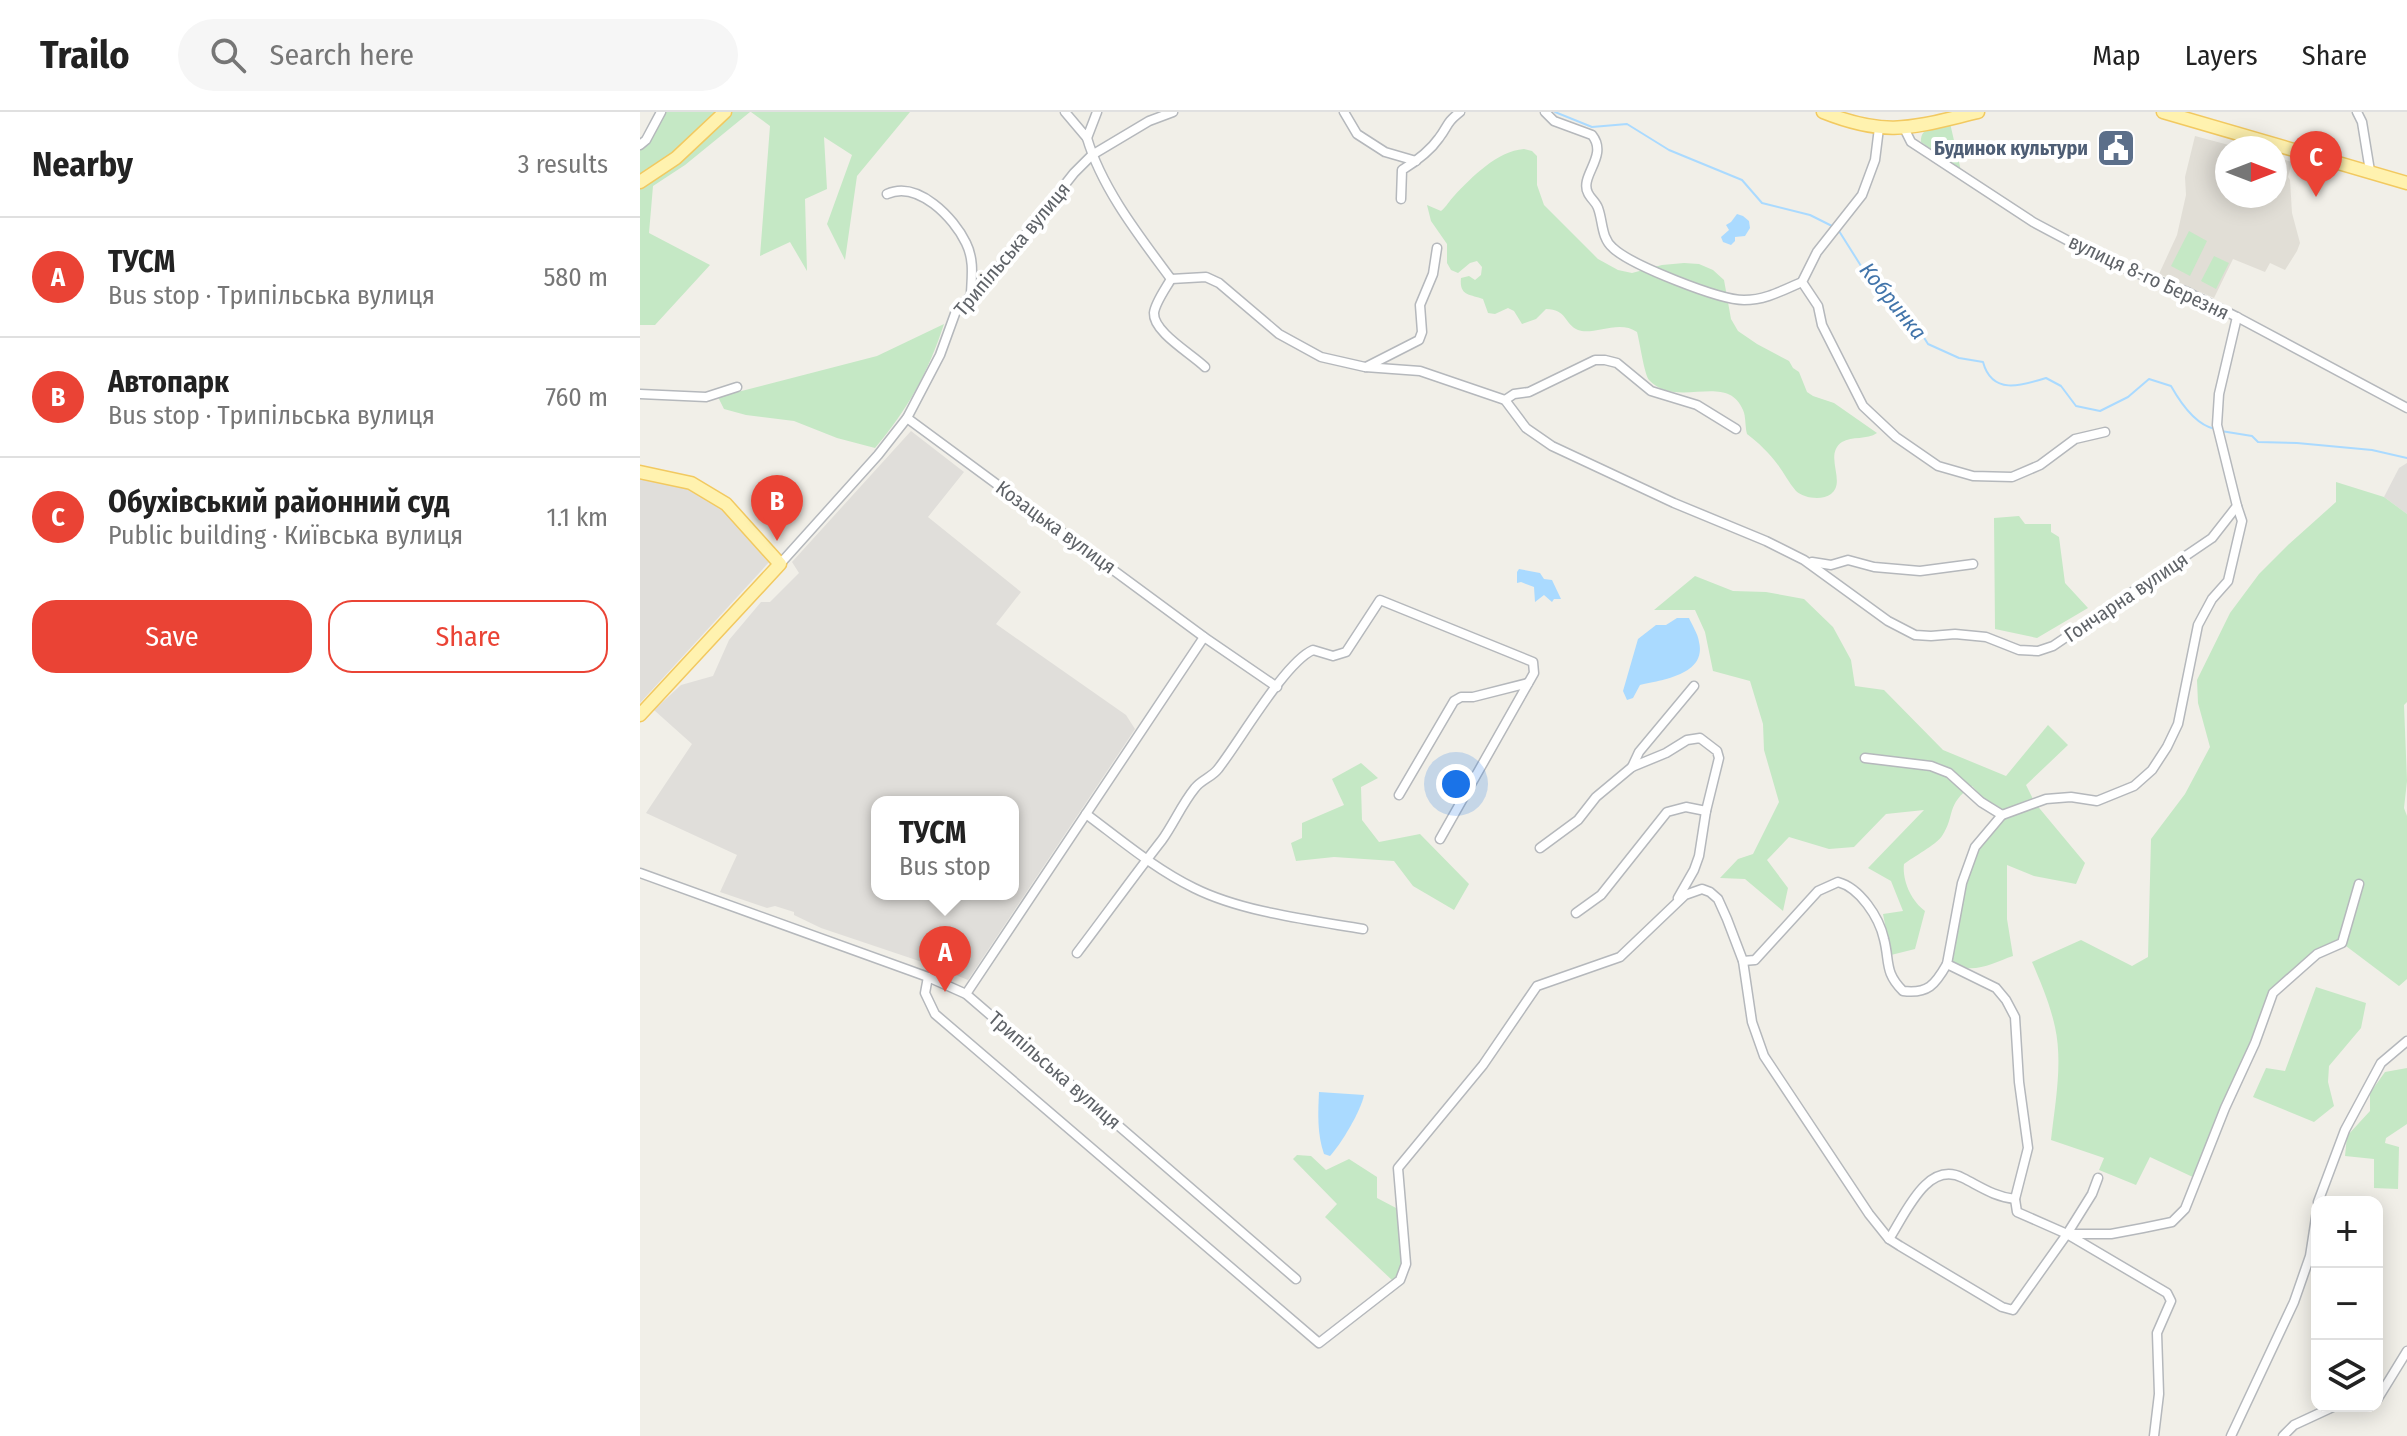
<!DOCTYPE html>
<meta charset="utf-8">
<style>
body{margin:0;font-family:"Fira Sans Condensed",sans-serif;background:#f6f6f6;color:#222}
.controls{position:absolute;right:24px;bottom:24px;display:grid;overflow:hidden;border-radius:16px;box-shadow:0 4px 20px #0003}
.controls button{width:72px;height:72px;display:grid;place-items:center;padding:0;border:0;border-bottom:2px solid #e0e0e0;background:#fff;color:#222;font:40px sans-serif}
.compass{position:absolute;left:1575px;top:24px;width:72px;height:72px;border-radius:50%;background:#fff;box-shadow:0 4px 20px #0003;rotate:90deg}
.you{position:absolute;left:816px;top:672px;width:28px;height:28px;margin:-20px;border:6px solid #fff;border-radius:50%;background:#1a73e8;box-shadow:0 0 0 12px #1a73e833}
.badge{display:grid;place-items:center;width:52px;height:52px;border-radius:50%;background:#ea4335;color:#fff;font-size:26px;font-weight:700}
.pin{position:absolute;translate:-50% -66px;filter:drop-shadow(0 2px 4px #0008)}
.pin::after{content:'';position:absolute;top:42px;width:28px;height:24px;background:inherit;clip-path:polygon(0 0,100% 0,50% 100%)}
.popup{position:absolute;left:231px;top:684px;width:148px;height:104px;box-sizing:border-box;display:grid;place-content:center;border-radius:16px;background:#fff;filter:drop-shadow(0 2px 6px #0005);font-size:26px;white-space:nowrap;color:#767676}
.popup b{font-size:30px;color:#222}
.popup::after{content:'';position:absolute;left:50%;top:100%;margin-left:-16px;border:16px solid transparent;border-top-color:#fff}
.list{margin:0;padding:0;list-style:none}
h2{display:flex;justify-content:space-between;align-items:center;height:104px;margin:0;padding:0 32px;font-size:34px}
h2 small{font-size:26px;font-weight:400;color:#767676}
.list li{display:grid;grid-template-columns:52px 1fr auto;gap:24px;align-items:center;box-sizing:border-box;height:120px;padding:0 32px;border-top:2px solid #e0e0e0}
.list b{display:block;font-size:30px;white-space:nowrap}
.list p{margin:0;font-size:26px;white-space:nowrap;color:#767676}
.list em{font-size:26px;font-style:normal;color:#767676}
.actions{display:flex;gap:16px;padding:24px 32px}
.actions a{flex:1;padding:18px 0;border:2px solid #ea4335;border-radius:24px;text-align:center;font-size:28px;color:#ea4335}
.actions .main{background:#ea4335;color:#fff}
.icon{flex:none;width:44px;height:44px;fill:none;stroke:currentColor;stroke-width:2;stroke-linecap:round;stroke-linejoin:round}
.map{position:relative;flex:none;width:1767px;height:1324px;overflow:hidden}
header{display:flex;align-items:center;gap:48px;box-sizing:border-box;height:112px;padding:0 40px;background:#fff;border-bottom:2px solid #e0e0e0}
header strong{font-size:38px}
nav{display:flex;gap:44px;margin-inline-start:auto;font-size:28px}
.search{width:560px;height:72px;background:#f6f6f6;display:flex;align-items:center;gap:20px;box-sizing:border-box;padding:0 28px;border-radius:44px;color:#767676;font-size:30px}
main{display:flex}
aside{flex:1;background:#fff}
.map>svg:first-child{display:block}
.industrial{fill:#e0deda;fill-rule:evenodd}
.education{fill:#e1ded6}
.green{fill:#c5e8c5}
.water{fill:#aadaff}
.lines{fill:none;stroke-linecap:round;stroke-linejoin:round}
.stream{stroke:#aadaff;stroke-width:2}
.street-casing{stroke:#b5b8bc;stroke-width:11}
.primary-casing{stroke:#f2c960;stroke-width:15}
.street{stroke:#fff;stroke-width:8}
.primary{stroke:#fff2af;stroke-width:12}
.labels{text-anchor:middle;dominant-baseline:central;stroke-width:8;stroke-linejoin:round;paint-order:stroke}
.service-label{font-size:20px;font-weight:bold;fill:#4e5e75;stroke:#fff;text-anchor:end}
.street-label{font-size:20px;fill:#5f6368;stroke:#fff}
.water-label{font-size:22px;font-style:italic;fill:#4174aa;stroke:#fff}
</style>
<header>
<strong>Trailo</strong>
<div class="search"><svg class="icon" aria-label="search" viewBox="0 0 24 24"><circle cx="10" cy="10" r="6"/><path d="M15 15l6 6"/></svg>Search here</div>
<nav><a>Map</a><a>Layers</a><a>Share</a></nav>
</header>
<main>
<aside>
<h2>Nearby<small>3 results</small></h2>
<ul class="list">
<li><span class="badge">A</span><div><b>ТУСМ</b><p>Bus stop · Трипільська вулиця</p></div><em>580 m</em></li>
<li><span class="badge">B</span><div><b>Автопарк</b><p>Bus stop · Трипільська вулиця</p></div><em>760 m</em></li>
<li><span class="badge">C</span><div><b>Обухівський районний суд</b><p>Public building · Київська вулиця</p></div><em>1.1 km</em></li>
</ul>
<div class="actions"><a class="main">Save</a><a>Share</a></div>
</aside>
<div class="map">
<svg width="1767" height="1324" viewBox="0 0 1767 1324">
<rect width="100%" height="100%" fill="#f1efe8"/>
<g class="industrial">
<path d="M271 319 324 360 288 405 381 480 356 512 486 603 495 617 328 868 291 853 181 816 154 803V800L135 794 127 796 80 780 97 743 6 701 52 632 14 598 41 573 73 564 89 528 121 490H130L159 461 152 450ZM373 690V782H237V690Z"/>
<path d="M1767 351V402L1744 385 1759 356Z"/>
<path d="M0 366 46 375 69 387 89 402 131 448 0 591Z"/>
</g>
<path class="education" d="M1555 24 1600 36H1587V84H1635V45L1652 50 1648 65 1650 68 1652 101 1660 131 1657 139 1645 158 1630 151 1625 160 1593 147 1574 186 1519 162 1537 123 1546 83 1545 65Z"/>
<g class="green">
<path d="M21 0H110L45 53 13 74 9 121 70 153 15 213H0V33Z"/>
<path d="M111 0H270L217 64 205 148 187 112 212 43 184 25 187 77 165 87 167 159 150 130 120 144 130 14Z"/>
<path d="M1310 11 1321 59 1281 30C1280 14 1298 14 1310 11Z"/>
<path d="M884 37 892 39 897 44V73L904 93 958 147 978 158 992 161 1022 153 1044 151 1059 152 1073 158 1084 168 1091 207 1098 219 1117 232 1149 249 1153 256 1159 260 1167 280 1173 284 1194 291 1237 321C1227 328 1212 324 1202 330 1183 343 1207 370 1191 382 1182 389 1163 386 1156 379 1149 371 1144 361 1138 353 1129 341 1119 331 1107 322 1105 315 1106 304 1103 298 1087 259 1037 298 1009 268 1004 261 1000 231 997 220 979 207 953 224 938 218 924 212 927 197 906 197L896 207 882 212 874 199 868 196 855 202 848 201 843 187C830 182 819 184 821 166L829 164 835 168 841 163 842 155 837 149 830 151 818 161 811 158 807 151V132L791 109 787 93 801 99C807 94 809 89 814 84 832 65 857 39 884 37Z"/>
<path d="M1549 119 1567 129 1550 164 1531 154Z"/>
<path d="M1574 144 1589 151 1576 177 1561 169Z"/>
<path d="M304 212C288 261 268 297 235 336L197 326 154 309 106 303 84 297 78 285 237 244Z"/>
<path d="M1696 370 1744 385 1767 402V590L1764 593 1767 669 1764 696 1767 704V867L1759 874 1702 831 1677 842 1633 881 1557 1067 1510 1045 1496 1073 1459 1058 1464 1046 1411 1028C1415 992 1423 951 1415 915 1410 892 1401 871 1392 850L1441 828 1492 854 1508 845 1511 727 1545 682 1570 635 1558 591 1557 568 1590 501 1619 462 1648 433 1696 390Z"/>
<path d="M1379 404 1385 412H1411V420L1419 425 1425 471 1448 496 1397 526 1355 517 1354 406Z"/>
<path d="M1055 464 1093 479 1126 480 1164 487 1193 515 1211 548 1215 574 1244 578 1303 638 1366 664 1408 613 1428 633 1386 673 1395 691 1445 751 1436 772 1394 764 1367 753V807L1373 844C1352 851 1330 865 1310 849L1324 773 1342 726 1362 703 1359 695 1343 686 1332 674C1305 693 1316 703 1302 724 1296 733 1273 745 1264 752 1262 768 1271 789 1285 799L1275 837 1251 843 1243 802 1263 799 1251 769 1228 756 1284 698 1246 702 1214 735 1189 737 1149 725 1127 748 1148 776 1143 799 1105 767 1080 766 1098 747 1113 742 1139 690 1124 638 1123 612 1110 569 1073 559 1065 520 1055 498H1014Z"/>
<path d="M721 651 738 666 721 675 722 708 739 730 780 722 829 772 814 798 773 774 754 749 694 745 656 749 651 731 662 726V711L704 693 692 667Z"/>
<path d="M1676 875 1726 891 1721 916 1689 954 1688 970 1694 994 1674 1010 1613 985 1626 956 1645 959Z"/>
<path d="M1767 956V1012L1746 1026 1745 1031 1759 1035 1758 1077 1734 1076V1047L1705 1044 1707 1024 1730 999V981L1745 960Z"/>
<path d="M657 1043 671 1044 686 1058 709 1047 737 1065V1086L758 1097C760 1117 773 1156 753 1169L685 1105 697 1092 653 1047Z"/>
</g>
<g class="water">
<path d="M1097 102 1103 104 1109 109 1110 116 1105 124 1095 125V129L1091 133 1083 130 1081 125 1089 118 1086 113 1091 110Z"/>
<path d="M879 457 900 461 904 467 912 468 921 487H914L912 490 904 483 895 490 894 475 881 470 877 471V460Z"/>
<path d="M1037 506H1049C1052 513 1058 522 1059 530 1067 563 1021 568 1000 573L993 586 987 588 983 579 998 527 1016 513H1026Z"/>
<path d="M679 980 724 983C721 999 701 1032 690 1044L684 1042C677 1022 678 1001 679 980Z"/>
</g>
<g class="lines">
<g class="stream">
<path d="M915 0 952 15 987 12 1029 38 1102 68 1122 91 1170 103 1194 115"/>
<path d="M1199 119 1228 165 1248 189 1278 216 1288 232 1319 246 1343 250C1352 283 1381 274 1406 266L1421 274 1436 294 1460 299 1488 285 1509 267 1531 274C1540 290 1556 313 1575 317"/>
<path d="M1581 319 1612 324 1618 330 1657 331 1732 338 1767 346"/>
</g>
<defs>
<g id="street">
<path d="M425 0 447 26 457 0"/>
<path d="M704 0 717 22 745 40 776 49"/>
<path d="M905 0 914 9 952 23C969 44 939 64 948 81 950 86 956 90 958 96 963 109 961 126 973 136 991 153 1079 188 1104 188 1126 188 1143 178 1162 170"/>
<path d="M1717 0 1722 10 1730 59"/>
<path d="M1239 16 1235 48 1222 83 1177 140 1162 170 1178 194 1182 213 1223 294 1256 325 1298 354 1333 364 1372 365 1400 353 1435 327 1465 320"/>
<path d="M1264 16 1271 30 1393 110 1468 150 1547 180 1597 205 1767 296"/>
<path d="M447 26C462 77 500 125 531 167L566 165 579 171 639 222 681 245 725 255 780 259 865 288 886 316 912 334 1034 391 1126 429 1164 448 1248 509 1275 523 1291 524 1315 522 1346 525 1379 538 1398 539 1413 534 1572 426 1597 394 1577 313 1579 282 1597 205"/>
<path d="M0 33 6 28 21 0"/>
<path d="M247 82C278 68 314 106 326 131 334 147 332 163 331 181"/>
<path d="M761 87 762 58C775 50 790 39 799 26 809 13 805 12 820 0"/>
<path d="M531 167C526 176 515 191 514 201 513 220 552 242 565 255"/>
<path d="M726 255 779 228 782 220 780 193 793 162 797 136"/>
<path d="M0 282 66 285 97 275"/>
<path d="M865 288 874 282 889 280 955 248H965L977 251 1011 279 1057 293 1096 317"/>
<path d="M267 306 564 525 637 575"/>
<path d="M1172 450 1191 453 1208 448 1234 455 1280 459 1333 452"/>
<path d="M140 452 238 343 267 306 300 243 316 199 366 147 434 61 452 43 509 9 533 0"/>
<path d="M1225 646 1291 654 1309 661 1341 690 1362 703"/>
<path d="M992 655 999 640 1054 574"/>
<path d="M759 683 814 589 821 585H833L888 571"/>
<path d="M446 702C481 728 515 757 554 776 602 800 670 808 723 817"/>
<path d="M900 736 938 708 956 685 992 655 1026 641 1047 628 1060 626 1077 639 1079 646 1066 699 1059 744 1054 758 1038 786"/>
<path d="M0 761 288 865 326 882 656 1167"/>
<path d="M936 801 961 783 1027 700 1046 695 1066 699"/>
<path d="M437 841C466 803 493 765 522 728 534 711 542 692 555 676 561 668 572 665 578 657 600 629 645 550 673 538L693 544 706 540 740 488 893 550 894 561 800 727"/>
<path d="M1103 849 1115 848 1178 779 1198 770C1220 776 1239 805 1244 827 1250 850 1244 860 1263 879 1288 882 1295 873 1307 852"/>
<path d="M288 865 285 881 295 902 679 1231 760 1168 766 1152 758 1056 843 953 897 874 980 845 1045 783 1062 777 1070 780 1078 787 1087 807 1103 849 1112 910 1124 944 1229 1102 1249 1127 1260 1134 1362 1195 1373 1198 1427 1122H1471L1503 1116 1532 1110 1545 1097 1585 996 1615 931 1633 881 1677 842 1702 831 1719 772"/>
<path d="M326 882 564 525"/>
<path d="M1678 1090 1705 1018 1741 951 1767 929"/>
<path d="M1427 1122 1452 1082 1458 1066"/>
<path d="M1249 1127C1265 1103 1287 1047 1323 1066 1341 1075 1355 1085 1375 1087"/>
<path d="M1737 1288 1767 1239"/>
<path d="M1514 1324 1519 1282 1517 1221 1531 1189 1527 1181 1427 1122 1377 1100 1375 1087 1388 1036 1379 970 1375 905 1366 888 1356 876 1307 852 1322 771 1335 735 1362 703 1406 687 1431 685 1457 689 1494 674 1512 658 1527 635 1538 612 1558 513 1572 487 1588 469 1602 409 1597 394"/>
<path d="M1591 1324 1654 1190 1670 1144 1677 1099"/>
<path d="M1643 1324 1654 1313 1695 1294"/>
</g>
<g id="primary">
<path d="M1183 0C1248 26 1274 15 1338 0"/>
<path d="M1523 0 1767 71"/>
<path d="M0 70 36 46 85 0"/>
<path d="M0 360 51 371 86 392 140 452 0 603"/>
</g>
</defs>
<use href="#street" class="street-casing"/>
<use href="#primary" class="primary-casing"/>
<use href="#street" class="street"/>
<use href="#primary" class="primary"/>
</g>
<defs>
<symbol id="civic-square" viewBox="-11 -11 22 22"><rect x="-9" y="-9" width="18" height="18" rx="4" fill="#5c6f8a" stroke="#fff"/><path d="M-.6-6.5H3V-4.5H.6V-3L4-1V1h2V6H-6V1h2V-1L-.6-3ZM-1.2 2.5V6h2.4V2.5Z" fill="#fff"/></symbol>
</defs>
<g fill-rule="evenodd">
<use href="#civic-square" x="1454" y="14" width="44" height="44"/>
</g>
<g class="labels">
<g class="service-label">
<text x="1448" y="36">Будинок культури</text>
</g>
<g class="street-label">
<text transform="translate(372 137) rotate(-50)">Трипільська вулиця</text>
<text transform="translate(1509 165) rotate(25)">вулиця 8-го Березня</text>
<text transform="translate(416 415) rotate(36)">Козацька вулиця</text>
<text transform="translate(1486 485) rotate(-34)">Гончарна вулиця</text>
<text transform="translate(415 958) rotate(41)">Трипільська вулиця</text>
</g>
<g class="water-label">
<text transform="translate(1253 189) rotate(51)">Кобринка</text>
</g>
</g>
</svg>
<div class="controls">
<button>+</button>
<button>−</button>
<button><svg class="icon" aria-label="layers" viewBox="0 0 24 24"><path d="M12 4l9 5-9 5-9-5zM3 14l9 5 9-5"/></svg></button>
</div>
<svg class="compass" viewBox="-18 -18 36 36"><path d="M0-13l5 13h-10z" fill="#e53935"/><path d="M0 13l5-13h-10z" fill="#767676"/></svg>
<div class="you"></div>
<div class="pin badge" style="left:305px;top:880px">A</div>
<div class="popup"><b>ТУСМ</b>Bus stop</div>
<div class="pin badge" style="left:137px;top:429px">B</div>
<div class="pin badge" style="left:1676px;top:85px">C</div>
</div>
</main>
